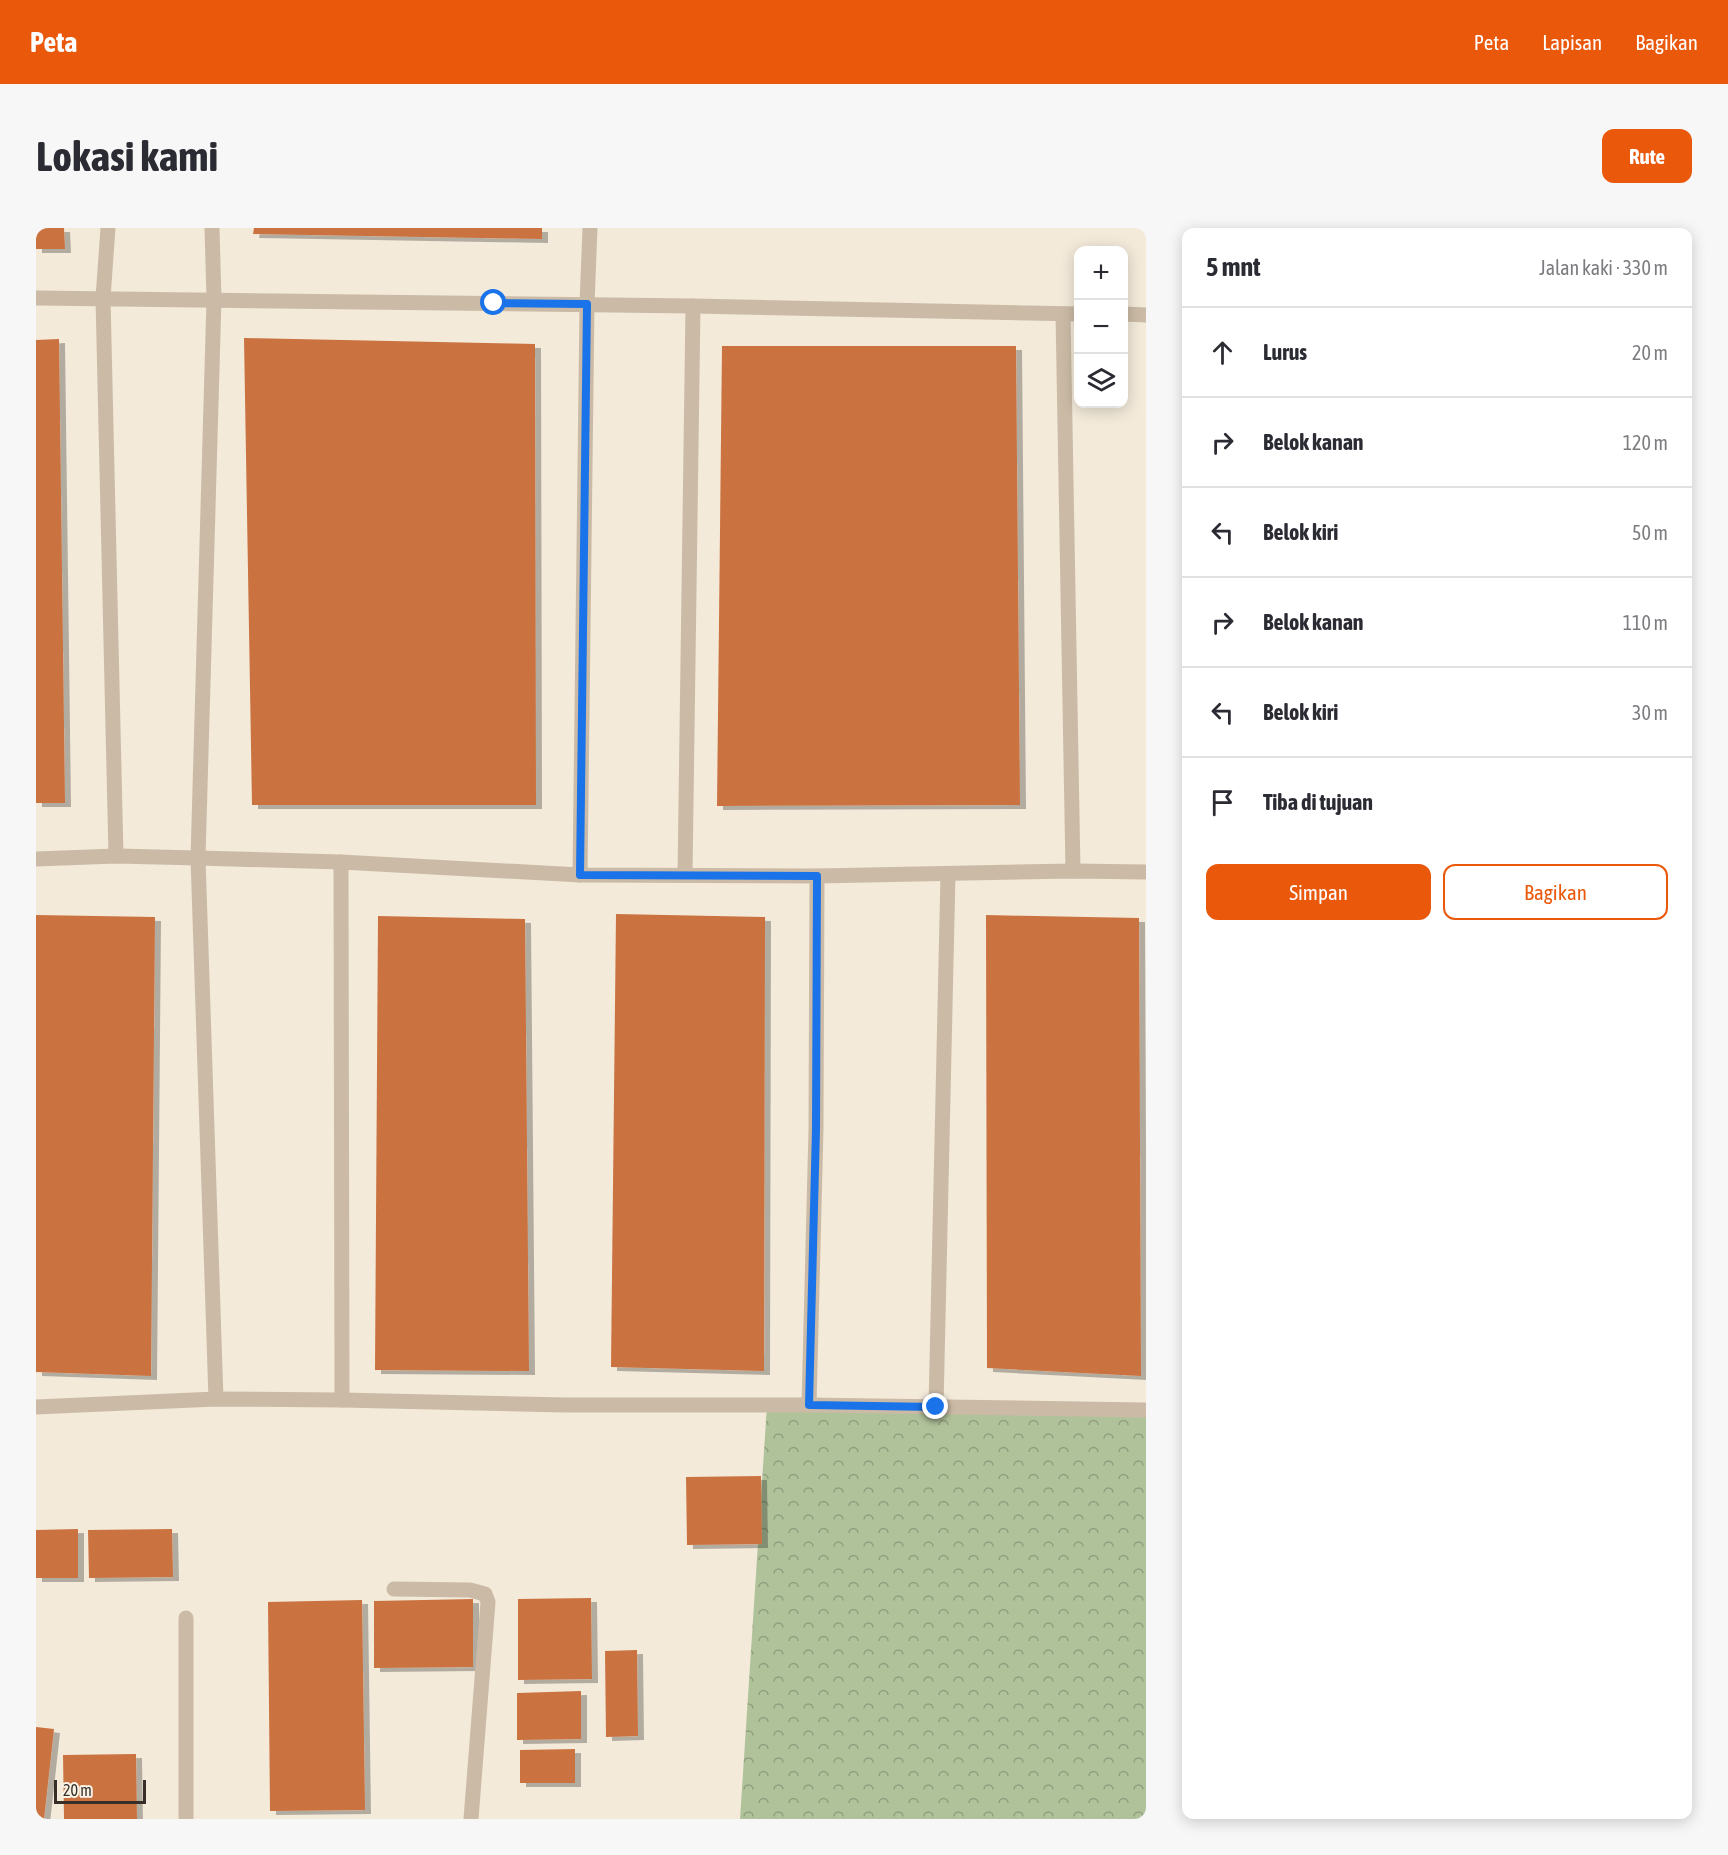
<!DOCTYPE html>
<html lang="id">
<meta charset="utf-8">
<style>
body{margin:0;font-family:"Asap Condensed",sans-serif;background:#f7f7f7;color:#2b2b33}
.controls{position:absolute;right:18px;top:18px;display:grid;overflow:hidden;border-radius:12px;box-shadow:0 3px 15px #0003}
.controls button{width:54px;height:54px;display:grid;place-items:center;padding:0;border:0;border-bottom:2px solid #e1e1e2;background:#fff;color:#2b2b33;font:30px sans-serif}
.scale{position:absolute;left:18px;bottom:15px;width:92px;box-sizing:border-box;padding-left:6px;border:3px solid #372e27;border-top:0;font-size:16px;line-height:21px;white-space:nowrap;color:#372e27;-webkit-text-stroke:4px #faf4e7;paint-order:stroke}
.stop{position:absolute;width:18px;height:18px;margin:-14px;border:4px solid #1a73e8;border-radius:50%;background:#fff}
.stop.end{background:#1a73e8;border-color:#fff;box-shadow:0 2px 6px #0008}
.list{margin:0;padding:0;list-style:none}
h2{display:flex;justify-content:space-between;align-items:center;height:78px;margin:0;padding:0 24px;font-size:26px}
h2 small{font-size:20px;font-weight:400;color:#7c7c81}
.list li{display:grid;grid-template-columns:39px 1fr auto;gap:18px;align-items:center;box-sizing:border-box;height:90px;padding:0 24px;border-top:2px solid #e1e1e2}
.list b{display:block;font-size:22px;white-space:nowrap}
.list em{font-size:20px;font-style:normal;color:#7c7c81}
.actions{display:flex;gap:12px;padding:18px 24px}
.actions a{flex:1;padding:14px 0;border:2px solid #ea580c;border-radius:12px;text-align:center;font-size:21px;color:#ea580c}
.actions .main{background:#ea580c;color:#fff}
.icon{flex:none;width:33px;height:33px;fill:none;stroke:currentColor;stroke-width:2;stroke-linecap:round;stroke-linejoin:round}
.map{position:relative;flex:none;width:1110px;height:1591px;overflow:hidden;border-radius:12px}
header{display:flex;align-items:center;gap:36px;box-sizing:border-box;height:84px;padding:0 30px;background:#ea580c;color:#fff}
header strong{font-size:28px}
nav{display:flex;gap:33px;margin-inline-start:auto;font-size:21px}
.intro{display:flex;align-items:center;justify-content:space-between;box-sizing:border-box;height:144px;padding:0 36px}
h1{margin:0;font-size:42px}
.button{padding:15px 27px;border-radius:12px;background:#ea580c;color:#fff;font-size:21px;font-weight:700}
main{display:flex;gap:36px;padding:0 36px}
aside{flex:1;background:#fff;border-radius:12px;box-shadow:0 3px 15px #0003}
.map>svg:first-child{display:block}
.forest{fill:url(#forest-crowns)}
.building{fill:#cb7340;filter:url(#shadow)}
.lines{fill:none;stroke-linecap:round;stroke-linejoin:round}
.minor{stroke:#cbbba6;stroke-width:15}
.route{stroke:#1a73e8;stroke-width:8}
</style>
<header>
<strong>Peta</strong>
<nav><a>Peta</a><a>Lapisan</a><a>Bagikan</a></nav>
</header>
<div class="intro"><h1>Lokasi kami</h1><a class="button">Rute</a></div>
<main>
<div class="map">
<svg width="1110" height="1591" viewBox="0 0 1110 1591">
<defs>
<pattern id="forest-crowns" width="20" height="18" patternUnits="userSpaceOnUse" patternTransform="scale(1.5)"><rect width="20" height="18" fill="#b0c29a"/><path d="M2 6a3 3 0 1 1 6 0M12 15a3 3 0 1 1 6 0" fill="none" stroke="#909e7e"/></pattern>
<filter id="shadow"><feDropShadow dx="6" dy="4" stdDeviation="0" flood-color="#0004"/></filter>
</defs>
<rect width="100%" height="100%" fill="#f3eada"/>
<path class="forest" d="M731 1177 1110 1182V1591H704Z"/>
<g class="building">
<path d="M0 0H28L29 21H0Z"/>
<path d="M218 0H506V11L217 6Z"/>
<path d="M208 110 499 116 500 577H216Z"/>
<path d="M23 111 29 575H0V112Z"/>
<path d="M686 118H980L984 577 681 578Z"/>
<path d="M580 686 729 689 728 1143 575 1139Z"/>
<path d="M0 687 119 689 115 1148 0 1144Z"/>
<path d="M950 687 1103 690 1105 1148 951 1140Z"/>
<path d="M342 688 489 691 493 1143 339 1142Z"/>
<path d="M725 1248 726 1316 651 1317 650 1249Z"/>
<path d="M42 1301V1350H0V1302Z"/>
<path d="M136 1301 137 1349 53 1350 52 1302Z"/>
<path d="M555 1370 556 1451 482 1452V1371Z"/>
<path d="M437 1371V1439L338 1440V1373Z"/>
<path d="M326 1372 329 1582 234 1583 232 1374Z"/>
<path d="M601 1422 602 1508 570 1509 569 1423Z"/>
<path d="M545 1463V1511L481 1512V1465Z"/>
<path d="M0 1499 18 1501 8 1591H0Z"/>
<path d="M539 1521V1555H484V1522Z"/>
<path d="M100 1526 101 1591H28L27 1527Z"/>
</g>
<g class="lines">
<g class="minor">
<path d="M72 0 67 70 80 628"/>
<path d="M176 0 178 71 162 630 180 1171"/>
<path d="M0 70 657 78 1042 86"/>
<path d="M1027 86 1037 643"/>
<path d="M1088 86 1110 87"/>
<path d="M0 631 80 628 162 630 305 634 544 647 781 648 1037 643 1110 644"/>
<path d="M305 634 306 1172"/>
<path d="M544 647 551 76 554 0"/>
<path d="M649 647 657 78"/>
<path d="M773 1177 780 901 781 648"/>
<path d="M0 1179 180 1171 306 1172 530 1177H773L1110 1182"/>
<path d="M900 1179 912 646"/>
<path d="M358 1361 434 1362 449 1366 452 1374 435 1591"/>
<path d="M150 1390V1591"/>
</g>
</g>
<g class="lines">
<path class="route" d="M458 75 551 76 544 647 781 648 780 901 773 1177 900 1179"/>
</g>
</svg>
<div class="controls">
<button>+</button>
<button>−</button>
<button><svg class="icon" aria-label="layers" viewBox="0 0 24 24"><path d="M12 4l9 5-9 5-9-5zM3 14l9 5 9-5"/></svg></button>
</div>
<div class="scale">20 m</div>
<div class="stop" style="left:458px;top:75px"></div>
<div class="stop end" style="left:900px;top:1179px"></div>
</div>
<aside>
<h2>5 mnt<small>Jalan kaki · 330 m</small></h2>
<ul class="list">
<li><svg class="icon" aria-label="ahead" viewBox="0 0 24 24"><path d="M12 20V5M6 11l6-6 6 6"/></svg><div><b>Lurus</b></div><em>20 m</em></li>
<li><svg class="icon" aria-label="right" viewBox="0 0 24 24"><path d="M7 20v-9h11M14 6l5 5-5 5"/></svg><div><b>Belok kanan</b></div><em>120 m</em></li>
<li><svg class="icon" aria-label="left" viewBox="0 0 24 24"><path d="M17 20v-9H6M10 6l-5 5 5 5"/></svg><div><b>Belok kiri</b></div><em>50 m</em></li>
<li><svg class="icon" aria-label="right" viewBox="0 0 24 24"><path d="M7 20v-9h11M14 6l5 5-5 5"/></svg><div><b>Belok kanan</b></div><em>110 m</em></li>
<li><svg class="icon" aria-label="left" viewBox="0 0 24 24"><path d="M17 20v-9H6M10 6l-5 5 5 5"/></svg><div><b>Belok kiri</b></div><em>30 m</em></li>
<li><svg class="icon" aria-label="arrive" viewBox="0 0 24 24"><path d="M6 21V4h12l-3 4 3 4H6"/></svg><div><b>Tiba di tujuan</b></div></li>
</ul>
<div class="actions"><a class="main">Simpan</a><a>Bagikan</a></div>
</aside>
</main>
